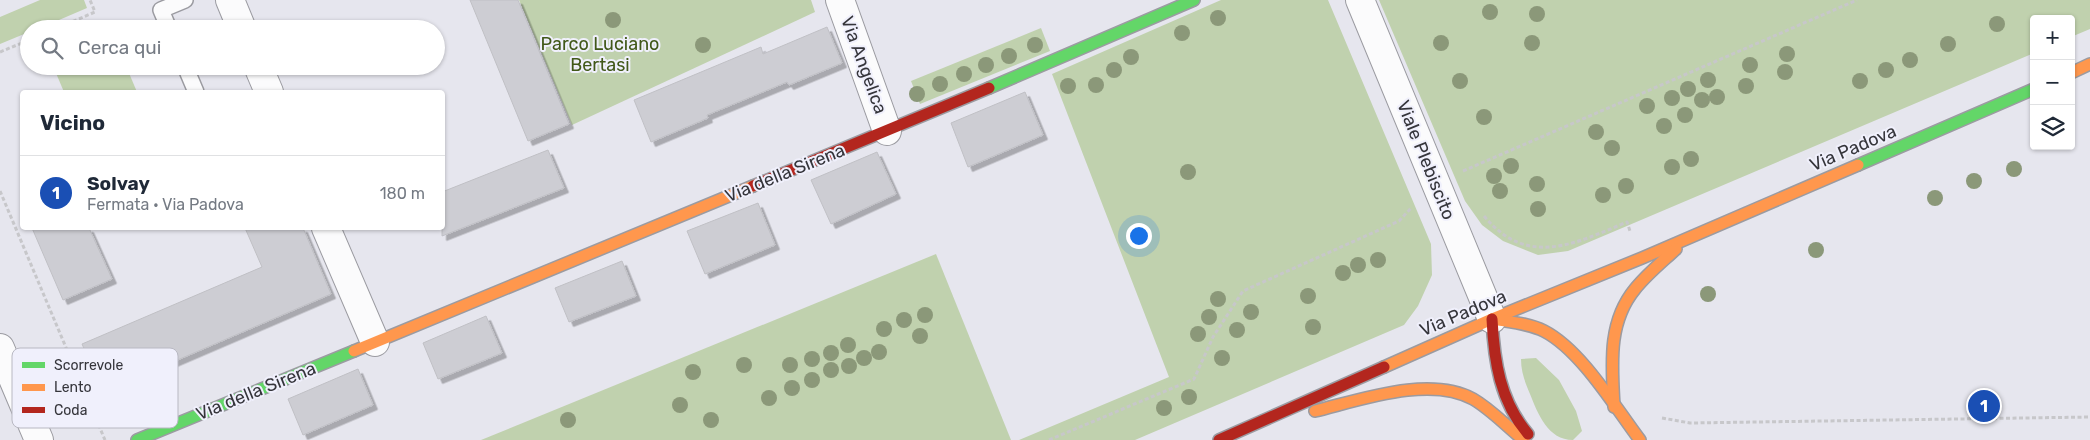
<!DOCTYPE html>
<html lang="it">
<meta charset="utf-8">
<style>
body{margin:0;font-family:Rubik,sans-serif;background:#f2f2f3;color:#1f2937}
.controls{position:absolute;right:15px;top:15px;display:grid;overflow:hidden;border-radius:5px;box-shadow:0 1px 4px #0004}
.controls button{width:45px;height:45px;display:grid;place-items:center;padding:0;border:0;border-bottom:1px solid #e0e1e3;background:#fff;color:#1f2937;font:25px sans-serif}
.you{position:absolute;left:1138px;top:235px;width:18px;height:18px;margin:-12px;border:4px solid #fff;border-radius:50%;background:#1a73e8;box-shadow:0 0 0 8px #1a73e833}
.badge{display:grid;place-items:center;width:32px;height:32px;border-radius:50%;background:#0b8043;color:#fff;font-size:16px;font-weight:700}
.pin{position:absolute;translate:-50% -50%;border:2px solid #fff;box-shadow:0 1px 5px #0006}
.list{margin:0;padding:0;list-style:none}
h2{display:flex;justify-content:space-between;align-items:center;height:65px;margin:0;padding:0 20px;font-size:21px}
h2 small{font-size:16px;font-weight:400;color:#747a83}
.list li{display:grid;grid-template-columns:32px 1fr auto;gap:15px;align-items:center;box-sizing:border-box;height:75px;padding:0 20px;border-top:1px solid #e0e1e3}
.list b{display:block;font-size:19px;white-space:nowrap}
.list p{margin:0;font-size:16px;white-space:nowrap;color:#747a83}
.list em{font-size:16px;font-style:normal;color:#747a83}
.icon{flex:none;width:28px;height:28px;fill:none;stroke:currentColor;stroke-width:2;stroke-linecap:round;stroke-linejoin:round}
.map{position:relative;flex:none;width:2090px;height:440px;overflow:hidden}
.search{position:absolute;background:#fff;box-shadow:0 1px 4px #0004;left:20px;top:20px;width:425px;height:55px;display:flex;align-items:center;gap:12px;box-sizing:border-box;padding:0 18px;border-radius:28px;color:#747a83;font-size:19px}
.panel{position:absolute;background:#fff;box-shadow:0 1px 4px #0004;left:20px;top:90px;width:425px;height:140px;border-radius:5px}
.map>svg:first-child{display:block}
.green{fill:#c0d1ae}
.building{fill:#cdcdd3;stroke:#c0c0c5;filter:url(#shadow)}
.lines{fill:none;stroke-linecap:round;stroke-linejoin:round}
.lane-casing{stroke:#9b9ba1;stroke-width:18}
.street-casing{stroke:#9b9ba1;stroke-width:30}
.fast-casing{stroke:#9b9ba1;stroke-width:14}
.slow-casing{stroke:#9b9ba1;stroke-width:14}
.jam-casing{stroke:#9b9ba1;stroke-width:14}
.path{stroke:#c7c7ca;stroke-width:3;stroke-dasharray:4 2.5;stroke-linecap:butt}
.lane{stroke:#fbfbfc;stroke-width:15}
.street{stroke:#fbfbfc;stroke-width:28}
.fast{stroke:#63d668;stroke-width:11}
.slow{stroke:#ff974d;stroke-width:11}
.jam{stroke:#b3261e;stroke-width:11}
.tree{fill:#8b9879}
.labels{text-anchor:middle;dominant-baseline:central;stroke-width:4;stroke-linejoin:round;paint-order:stroke}
.park-label{font-size:18px;fill:#415819;stroke:#f0f0fc}
.street-label{font-size:18px;fill:#35353b;stroke:#f0f0fc}
.key{fill:#f0f0fc;stroke:#b8b8c2;stroke-width:1}
.key-label{font-size:14px;fill:#35353b}
</style>
<div class="map">
<svg width="2090" height="440" viewBox="0 0 2090 440">
<defs>
<filter id="shadow"><feDropShadow dx="4.5" dy="4.5" stdDeviation="0" flood-color="#0004"/></filter>
</defs>
<rect width="100%" height="100%" fill="#e6e6ee"/>
<g class="green">
<path d="M40 0H84L87 8 38 29H29V32L0 44V17Z"/>
<path d="M519 0H811L815 12 572 125Z"/>
<path d="M1221 0H1328L1431 244 1432 275 1418 306 1404 325 1135 440H1019L1169 377 1052 74Z"/>
<path d="M1379 0H2090V29L2071 37V19H2034V53L1568 251 1538 255 1503 241 1482 225 1465 201Z"/>
<path d="M1041 28 1050 51 920 104 911 81Z"/>
<path d="M53 66H126L137 92H64Z"/>
<path d="M936 254 1011 440H481Z"/>
<path d="M1536 358 1559 380 1576 411 1582 431 1573 440C1548 440 1538 414 1530 394 1525 382 1521 372 1521 359Z"/>
</g>
<g class="building">
<path d="M470 0H518L569 124 528 141Z"/>
<path d="M827 27 842 63 789 85 787 82 707 115 708 118 651 142 634 100 761 47 763 54Z"/>
<path d="M1025 92 1043 135 968 167 951 123Z"/>
<path d="M548 150 564 188 442 236V192Z"/>
<path d="M877 152 896 194 831 224 811 180Z"/>
<path d="M758 203 775 245 705 274 687 231Z"/>
<path d="M32 228H89L112 279 63 300Z"/>
<path d="M245 228H303L331 294 103 392 82 344 262 267Z"/>
<path d="M622 261 636 296 569 322 555 288Z"/>
<path d="M486 316 502 353 438 379 423 343Z"/>
<path d="M358 369 373 405 303 435 288 399Z"/>
</g>
<g class="lines">
<defs>
<g id="lane">
<path d="M169 29 161 10 185 0"/>
<path d="M185 66 196 92"/>
</g>
<g id="street">
<path d="M230 0 242 29"/>
<path d="M840 0 887 131"/>
<path d="M1360 0 1492 319"/>
<path d="M258 66 269 92"/>
<path d="M326 228 375 342"/>
<path d="M0 348 39 440"/>
</g>
<g id="fast">
<path d="M989 88 1194 0"/>
<path d="M1858 165 2034 89"/>
<path d="M137 440 354 351"/>
</g>
<g id="slow">
<path d="M2071 73 2090 64"/>
<path d="M1492 319 1642 258 1858 165"/>
<path d="M1492 319C1509 322 1528 323 1544 331 1581 350 1615 407 1640 440"/>
<path d="M354 351 753 186"/>
<path d="M1384 367 1492 319"/>
<path d="M1614 407C1612 366 1607 323 1635 289 1647 274 1662 262 1676 249"/>
<path d="M1315 411C1360 400 1430 375 1473 399 1492 410 1507 427 1524 440"/>
</g>
<g id="jam">
<path d="M753 186 989 88"/>
<path d="M1492 319C1494 361 1500 401 1528 434"/>
<path d="M1219 440 1384 367"/>
</g>
</defs>
<use href="#lane" class="lane-casing"/>
<use href="#street" class="street-casing"/>
<use href="#fast" class="fast-casing"/>
<use href="#slow" class="slow-casing"/>
<use href="#jam" class="jam-casing"/>
<g class="path">
<path d="M55 29 95 12 90 0"/>
<path d="M0 52 29 40"/>
<path d="M1463 171 1857 0"/>
<path d="M0 191 105 440"/>
<path d="M1484 216C1528 269 1576 243 1627 222L1630 231"/>
<path d="M1662 418 1690 423 2090 417"/>
<path d="M1049 440 1194 379 1213 337 1243 291 1399 221 1412 207"/>
</g>
<use href="#lane" class="lane"/>
<use href="#street" class="street"/>
<use href="#fast" class="fast"/>
<use href="#slow" class="slow"/>
<use href="#jam" class="jam"/>
</g>
<g class="tree">
<circle cx="1490" cy="12" r="8"/>
<circle cx="1537" cy="14" r="8"/>
<circle cx="1218" cy="18" r="8"/>
<circle cx="613" cy="20" r="8"/>
<circle cx="1997" cy="24" r="8"/>
<circle cx="1182" cy="33" r="8"/>
<circle cx="1441" cy="43" r="8"/>
<circle cx="1532" cy="43" r="8"/>
<circle cx="1948" cy="44" r="8"/>
<circle cx="703" cy="45" r="8"/>
<circle cx="1035" cy="45" r="8"/>
<circle cx="1787" cy="54" r="8"/>
<circle cx="1009" cy="56" r="8"/>
<circle cx="1131" cy="57" r="8"/>
<circle cx="1910" cy="60" r="8"/>
<circle cx="986" cy="65" r="8"/>
<circle cx="1750" cy="65" r="8"/>
<circle cx="1114" cy="70" r="8"/>
<circle cx="1886" cy="70" r="8"/>
<circle cx="1785" cy="72" r="8"/>
<circle cx="964" cy="74" r="8"/>
<circle cx="1708" cy="80" r="8"/>
<circle cx="1460" cy="81" r="8"/>
<circle cx="1860" cy="81" r="8"/>
<circle cx="940" cy="84" r="8"/>
<circle cx="1096" cy="85" r="8"/>
<circle cx="1068" cy="86" r="8"/>
<circle cx="1746" cy="86" r="8"/>
<circle cx="1688" cy="89" r="8"/>
<circle cx="917" cy="94" r="8"/>
<circle cx="1717" cy="97" r="8"/>
<circle cx="1672" cy="98" r="8"/>
<circle cx="1702" cy="100" r="8"/>
<circle cx="1647" cy="106" r="8"/>
<circle cx="1685" cy="115" r="8"/>
<circle cx="1484" cy="117" r="8"/>
<circle cx="1664" cy="126" r="8"/>
<circle cx="1596" cy="132" r="8"/>
<circle cx="1612" cy="148" r="8"/>
<circle cx="1691" cy="159" r="8"/>
<circle cx="1511" cy="166" r="8"/>
<circle cx="1672" cy="167" r="8"/>
<circle cx="2014" cy="169" r="8"/>
<circle cx="1188" cy="172" r="8"/>
<circle cx="1494" cy="176" r="8"/>
<circle cx="1974" cy="181" r="8"/>
<circle cx="1537" cy="184" r="8"/>
<circle cx="1626" cy="186" r="8"/>
<circle cx="1500" cy="191" r="8"/>
<circle cx="1603" cy="195" r="8"/>
<circle cx="1935" cy="198" r="8"/>
<circle cx="1538" cy="209" r="8"/>
<circle cx="1816" cy="250" r="8"/>
<circle cx="1378" cy="260" r="8"/>
<circle cx="1358" cy="265" r="8"/>
<circle cx="1343" cy="273" r="8"/>
<circle cx="1708" cy="294" r="8"/>
<circle cx="1308" cy="296" r="8"/>
<circle cx="1218" cy="299" r="8"/>
<circle cx="1251" cy="312" r="8"/>
<circle cx="925" cy="315" r="8"/>
<circle cx="1209" cy="317" r="8"/>
<circle cx="904" cy="320" r="8"/>
<circle cx="1313" cy="327" r="8"/>
<circle cx="884" cy="329" r="8"/>
<circle cx="1237" cy="330" r="8"/>
<circle cx="1198" cy="334" r="8"/>
<circle cx="920" cy="336" r="8"/>
<circle cx="848" cy="345" r="8"/>
<circle cx="879" cy="352" r="8"/>
<circle cx="831" cy="353" r="8"/>
<circle cx="864" cy="358" r="8"/>
<circle cx="1222" cy="358" r="8"/>
<circle cx="812" cy="359" r="8"/>
<circle cx="744" cy="365" r="8"/>
<circle cx="790" cy="365" r="8"/>
<circle cx="849" cy="366" r="8"/>
<circle cx="831" cy="370" r="8"/>
<circle cx="693" cy="372" r="8"/>
<circle cx="812" cy="380" r="8"/>
<circle cx="792" cy="388" r="8"/>
<circle cx="1189" cy="397" r="8"/>
<circle cx="769" cy="398" r="8"/>
<circle cx="680" cy="405" r="8"/>
<circle cx="1164" cy="408" r="8"/>
<circle cx="568" cy="420" r="8"/>
<circle cx="711" cy="420" r="8"/>
</g>
<g class="labels">
<g class="park-label">
<text x="600" y="44">Parco Luciano<tspan x="600" dy="21">Bertasi</tspan></text>
</g>
<g class="street-label">
<text transform="translate(864 65) rotate(70)">Via Angelica</text>
<text transform="translate(1853 148) rotate(-23)">Via Padova</text>
<text transform="translate(1426 160) rotate(68)">Viale Plebiscito</text>
<text transform="translate(785 173) rotate(-22)">Via della Sirena</text>
<text transform="translate(1463 313) rotate(-23)">Via Padova</text>
<text transform="translate(256 391) rotate(-22)">Via della Sirena</text>
</g>
</g>
<rect x="12" y="348" width="166" height="80" rx="8" class="key"/>
<rect x="22" y="362" width="23" height="6" fill="#63d668"/>
<rect x="22" y="384" width="23" height="7" fill="#ff974d"/>
<rect x="22" y="407" width="23" height="6" fill="#b3261e"/>
<g class="key-label">
<text x="54" y="370">Scorrevole</text>
<text x="54" y="392">Lento</text>
<text x="54" y="415">Coda</text>
</g>
</svg>
<div class="controls">
<button>+</button>
<button>−</button>
<button><svg class="icon" aria-label="layers" viewBox="0 0 24 24"><path d="M12 4l9 5-9 5-9-5zM3 14l9 5 9-5"/></svg></button>
</div>
<div class="you"></div>
<div class="pin badge" style="left:1984px;top:406px;background:#1a4fb4">1</div>
<div class="search"><svg class="icon" aria-label="search" viewBox="0 0 24 24"><circle cx="10" cy="10" r="6"/><path d="M15 15l6 6"/></svg>Cerca qui</div>
<section class="panel">
<h2>Vicino<small></small></h2>
<ul class="list">
<li><span class="badge" style="background:#1a4fb4">1</span><div><b>Solvay</b><p>Fermata · Via Padova</p></div><em>180 m</em></li>
</ul>
</section>
</div>
